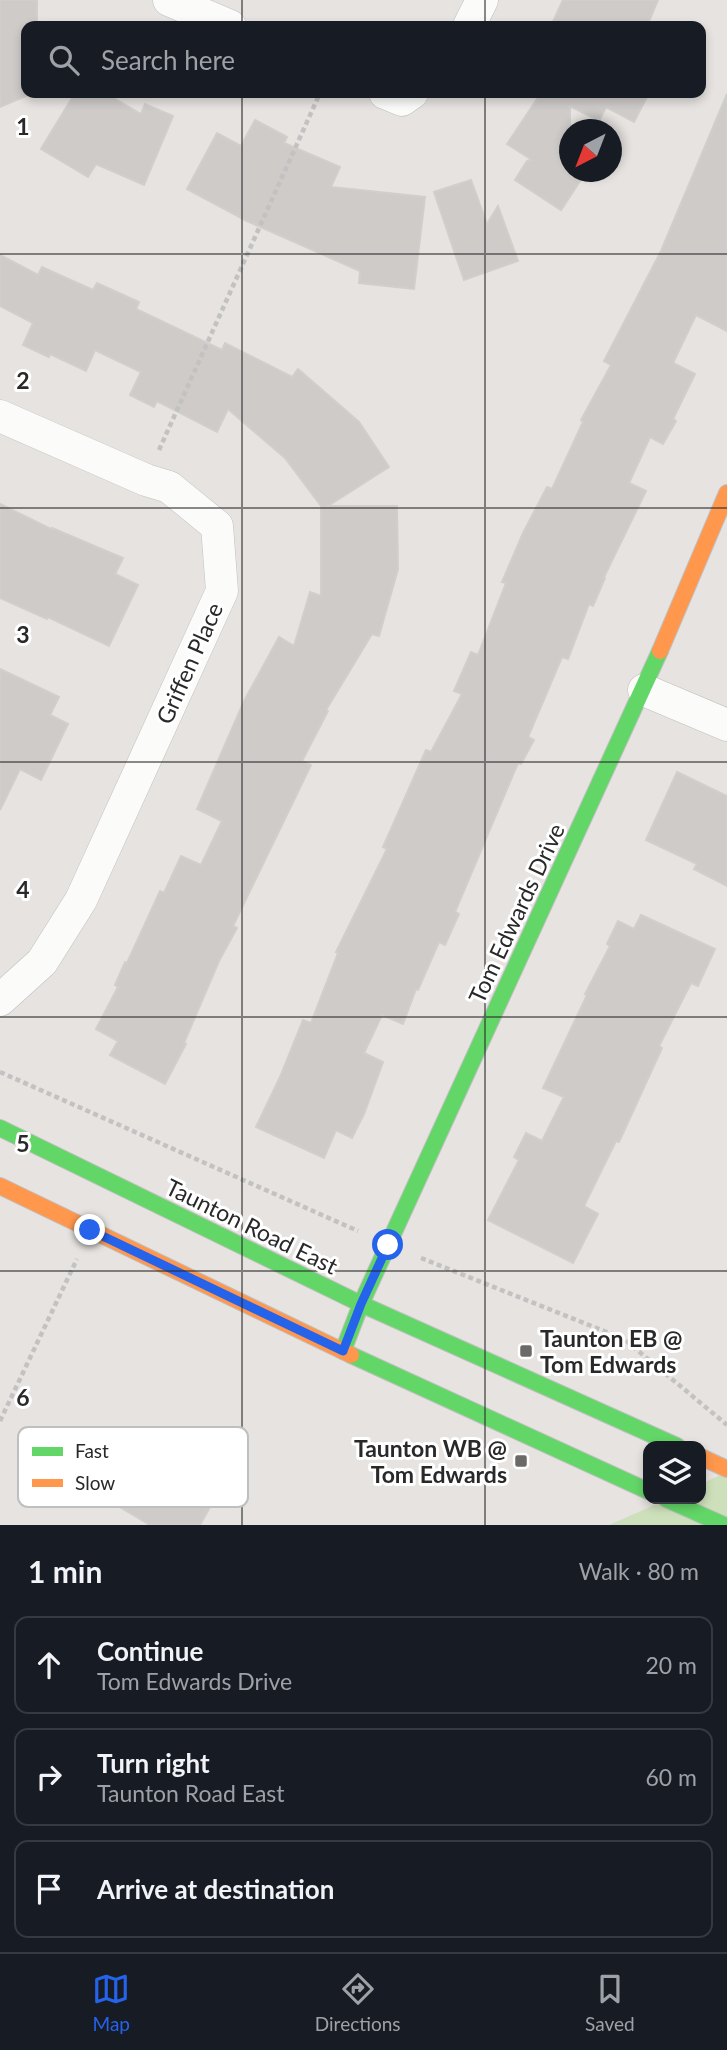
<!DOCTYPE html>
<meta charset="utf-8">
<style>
body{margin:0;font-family:Lato,sans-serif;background:#242831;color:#f1f3f6}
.controls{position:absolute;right:21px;bottom:21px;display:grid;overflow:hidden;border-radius:14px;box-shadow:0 4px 10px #0003}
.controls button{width:63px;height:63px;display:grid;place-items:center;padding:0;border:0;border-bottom:2px solid #363941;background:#171b24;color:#f1f3f6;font:35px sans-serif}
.compass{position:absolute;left:559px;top:119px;width:63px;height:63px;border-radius:50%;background:#171b24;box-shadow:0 4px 10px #0003;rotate:222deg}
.stop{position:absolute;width:21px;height:21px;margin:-16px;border:5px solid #2563eb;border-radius:50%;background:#fff}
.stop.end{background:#2563eb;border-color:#fff;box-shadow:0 2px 7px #0008}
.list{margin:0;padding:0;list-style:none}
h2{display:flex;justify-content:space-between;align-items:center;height:91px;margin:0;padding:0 28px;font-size:30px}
h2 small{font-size:23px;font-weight:400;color:#9ea1a6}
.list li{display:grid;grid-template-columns:46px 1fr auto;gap:21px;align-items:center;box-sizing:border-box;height:98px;margin:0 14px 14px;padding:0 14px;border:2px solid #363941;border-radius:14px}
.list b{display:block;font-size:26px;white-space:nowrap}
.list p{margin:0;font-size:23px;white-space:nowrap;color:#9ea1a6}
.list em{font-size:23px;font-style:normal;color:#9ea1a6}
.icon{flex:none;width:38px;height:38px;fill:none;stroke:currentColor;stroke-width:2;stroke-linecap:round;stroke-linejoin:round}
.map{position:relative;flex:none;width:727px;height:1525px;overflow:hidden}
.search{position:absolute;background:#171b24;box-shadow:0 4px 10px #0003;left:21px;right:21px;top:21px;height:77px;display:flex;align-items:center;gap:18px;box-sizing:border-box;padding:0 24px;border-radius:14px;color:#9ea1a6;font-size:26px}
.sheet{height:427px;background:#171b24}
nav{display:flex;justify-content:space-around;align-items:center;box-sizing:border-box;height:98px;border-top:2px solid #363941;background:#171b24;font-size:19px;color:#9ea1a6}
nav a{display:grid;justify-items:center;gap:4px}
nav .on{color:#2563eb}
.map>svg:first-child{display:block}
.green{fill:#cee0bb}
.building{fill:#cecbc9;stroke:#d1cfcc;stroke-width:2}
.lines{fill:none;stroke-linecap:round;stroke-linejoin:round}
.street-casing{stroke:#c0c0c1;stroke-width:33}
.fast-casing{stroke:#c0c0c1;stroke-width:18}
.slow-casing{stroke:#c0c0c1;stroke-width:18}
.path{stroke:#c3c2c2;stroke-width:4.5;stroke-dasharray:5 3.5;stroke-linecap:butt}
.street{stroke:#fbfbfa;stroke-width:32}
.fast{stroke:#63d668;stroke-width:16}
.slow{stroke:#ff974d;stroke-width:16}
.route{stroke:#2563eb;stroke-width:9}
.grid{fill:none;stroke:#292929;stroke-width:2;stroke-opacity:0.55}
.poi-dot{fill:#6b6a69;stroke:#fff;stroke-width:2.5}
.labels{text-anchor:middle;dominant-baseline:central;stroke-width:6;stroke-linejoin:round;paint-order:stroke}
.street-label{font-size:23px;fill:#292929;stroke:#fff}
.poi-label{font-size:23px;font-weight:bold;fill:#292929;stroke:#fff;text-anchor:start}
.key{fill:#fff;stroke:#bfbfbf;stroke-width:2}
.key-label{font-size:19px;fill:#292929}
.grid-label{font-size:23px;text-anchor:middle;font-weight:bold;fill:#292929;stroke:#fff;stroke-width:6;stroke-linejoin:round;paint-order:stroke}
</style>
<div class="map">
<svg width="727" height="1525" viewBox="0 0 727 1525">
<rect width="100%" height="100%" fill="#e6e3e0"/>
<path class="green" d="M727 1472V1525H609L668 1499H701V1484Z"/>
<g class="building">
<path d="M0 0H37V26H26V96L0 107Z"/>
<path d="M563 0H658L647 26H551Z"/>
<path d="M75 93H105L141 114 145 104 173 116 144 185 96 164 88 177 41 149Z"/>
<path d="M541 93H649L634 122 606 107 599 121 570 106V172H586L561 210 515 180 527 161 532 160 507 144Z"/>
<path d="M727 94V331L696 315 673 363 695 374 673 419 676 421 663 444 650 437 629 483 646 491 604 577 605 578 593 606 589 604 568 659 562 657 528 737 534 740 521 764 518 763 455 912 459 914 445 945 439 942 418 990 416 989 403 1024 382 1015 364 1053 383 1062 364 1114 352 1138 336 1130 324 1158 256 1127 280 1077 303 1020 311 1023 338 953 336 952 387 849 383 847 426 750 431 752 462 694 454 691 471 652 478 655 506 583 502 582 523 533 547 487 552 489 583 422 581 420 611 365 604 361 661 251Z"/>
<path d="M255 120 287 137 284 143 340 167 331 187 425 197 414 289 359 283 360 271 247 221 187 189 217 133 241 146Z"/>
<path d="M471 180 487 224 498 206 518 261 464 280 434 192Z"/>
<path d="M0 255 38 275 42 267 93 290 97 283 139 302 136 309 222 350 225 343 292 377 298 369 359 422 389 467 328 506H397L398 569 379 636 372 634 326 710 328 711 302 761 311 765 233 926 237 928 219 961 184 1043 186 1044 165 1084 110 1055 118 1041 96 1029 118 987 115 985 125 962 127 963 160 891 164 893 181 856 201 865 222 821 197 809 244 701 279 637 294 646 310 592 321 596V506L285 458 228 409 217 432 157 401 154 407 130 395 141 372 95 350 86 371 50 354 49 357 23 345 33 323 0 306Z"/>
<path d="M0 504 51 529 52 528 123 558 115 574 138 585 109 646 48 617 47 619 0 598Z"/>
<path d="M0 669 59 697 50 715 68 724 41 780 20 769 0 810Z"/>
<path d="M677 772 727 796V886L694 869 697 864 646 840Z"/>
<path d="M641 915 715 949 698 986 691 983 659 1046 662 1048 619 1142 616 1141 584 1206 598 1214 573 1263 488 1220 519 1160 514 1157 526 1133 542 1141 564 1097 543 1088 587 995 585 994 610 946 607 944 618 921 634 929Z"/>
<path d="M122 1452 211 1505 200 1525H150L98 1494Z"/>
</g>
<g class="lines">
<defs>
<g id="street">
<path d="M169 0 230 26"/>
<path d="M469 26 482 0"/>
<path d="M385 93 402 100 412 93"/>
<path d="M0 416 146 480 169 487 217 526 222 591 81 900 42 962 0 1000"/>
<path d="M644 690 727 725"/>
</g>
<g id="fast">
<path d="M0 1128 361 1304 677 1446"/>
<path d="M343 1351 361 1304 660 651"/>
<path d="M351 1355 648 1491"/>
<path d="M666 1499 724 1525"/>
</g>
<g id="slow">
<path d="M660 651 727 493"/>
<path d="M0 1186 351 1355"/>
<path d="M701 1457 727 1469"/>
</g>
</defs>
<use href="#street" class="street-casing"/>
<use href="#fast" class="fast-casing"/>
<use href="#slow" class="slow-casing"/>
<g class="path">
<path d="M159 450 320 93"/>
<path d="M0 1072 358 1231"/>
<path d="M421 1258 624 1339 727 1425"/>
<path d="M0 1421 77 1259"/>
</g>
<use href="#street" class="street"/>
<use href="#fast" class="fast"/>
<use href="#slow" class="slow"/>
</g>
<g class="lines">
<path class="route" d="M90 1230 343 1351 361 1304 388 1245"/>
</g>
<path class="grid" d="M242 0V26M485 0V26M242 93V1525M485 93V1525M0 254H727M0 508H727M0 762H727M0 1017H727M0 1271H727"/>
<g class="poi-dot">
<rect x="519" y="1344" width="14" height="14" rx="3.5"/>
<rect x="514" y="1454" width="14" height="14" rx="3.5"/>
</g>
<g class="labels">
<g class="street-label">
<text transform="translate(189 663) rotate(-66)">Griffen Place</text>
<text transform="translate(516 913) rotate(-65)">Tom Edwards Drive</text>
<text transform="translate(252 1226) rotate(26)">Taunton Road East</text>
</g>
<g class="poi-label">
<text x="540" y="1338">Taunton EB @<tspan x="540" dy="26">Tom Edwards</tspan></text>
<text x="507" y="1448" text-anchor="end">Taunton WB @<tspan x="507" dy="26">Tom Edwards</tspan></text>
</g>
</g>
<rect x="18" y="1427" width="230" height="80" rx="10" class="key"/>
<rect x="32" y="1447" width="31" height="9" fill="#63d668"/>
<rect x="32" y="1479" width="31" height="8" fill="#ff974d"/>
<g class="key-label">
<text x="75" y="1458">Fast</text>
<text x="75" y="1490">Slow</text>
</g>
<g class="grid-label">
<text x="23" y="135">1</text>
<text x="23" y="389">2</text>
<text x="23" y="643">3</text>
<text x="23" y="898">4</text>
<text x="23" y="1152">5</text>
<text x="23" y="1406">6</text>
</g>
</svg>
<div class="controls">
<button><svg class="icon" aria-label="layers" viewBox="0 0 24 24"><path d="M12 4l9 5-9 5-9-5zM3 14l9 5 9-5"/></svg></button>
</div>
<svg class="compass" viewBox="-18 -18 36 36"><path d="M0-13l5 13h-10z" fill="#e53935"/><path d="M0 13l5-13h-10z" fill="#9ea1a6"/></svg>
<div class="stop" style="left:388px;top:1245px"></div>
<div class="stop end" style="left:90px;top:1230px"></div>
<div class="search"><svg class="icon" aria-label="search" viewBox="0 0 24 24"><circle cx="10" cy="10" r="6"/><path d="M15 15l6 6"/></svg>Search here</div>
</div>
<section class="sheet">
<h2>1 min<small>Walk · 80 m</small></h2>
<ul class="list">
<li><svg class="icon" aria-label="ahead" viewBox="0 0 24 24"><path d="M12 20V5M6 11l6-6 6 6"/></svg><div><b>Continue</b><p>Tom Edwards Drive</p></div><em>20 m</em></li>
<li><svg class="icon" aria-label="right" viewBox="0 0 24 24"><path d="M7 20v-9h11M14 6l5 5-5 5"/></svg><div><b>Turn right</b><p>Taunton Road East</p></div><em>60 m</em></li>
<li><svg class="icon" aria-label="arrive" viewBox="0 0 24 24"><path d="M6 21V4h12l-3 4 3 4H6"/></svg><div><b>Arrive at destination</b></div></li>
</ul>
</section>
<nav>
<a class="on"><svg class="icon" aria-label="map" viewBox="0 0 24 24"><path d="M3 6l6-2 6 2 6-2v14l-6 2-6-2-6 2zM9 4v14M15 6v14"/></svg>Map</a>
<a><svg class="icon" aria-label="directions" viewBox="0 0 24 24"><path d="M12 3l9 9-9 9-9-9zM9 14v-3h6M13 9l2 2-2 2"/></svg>Directions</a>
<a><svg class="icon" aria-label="saved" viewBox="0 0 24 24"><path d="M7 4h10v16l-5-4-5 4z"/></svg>Saved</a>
</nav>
